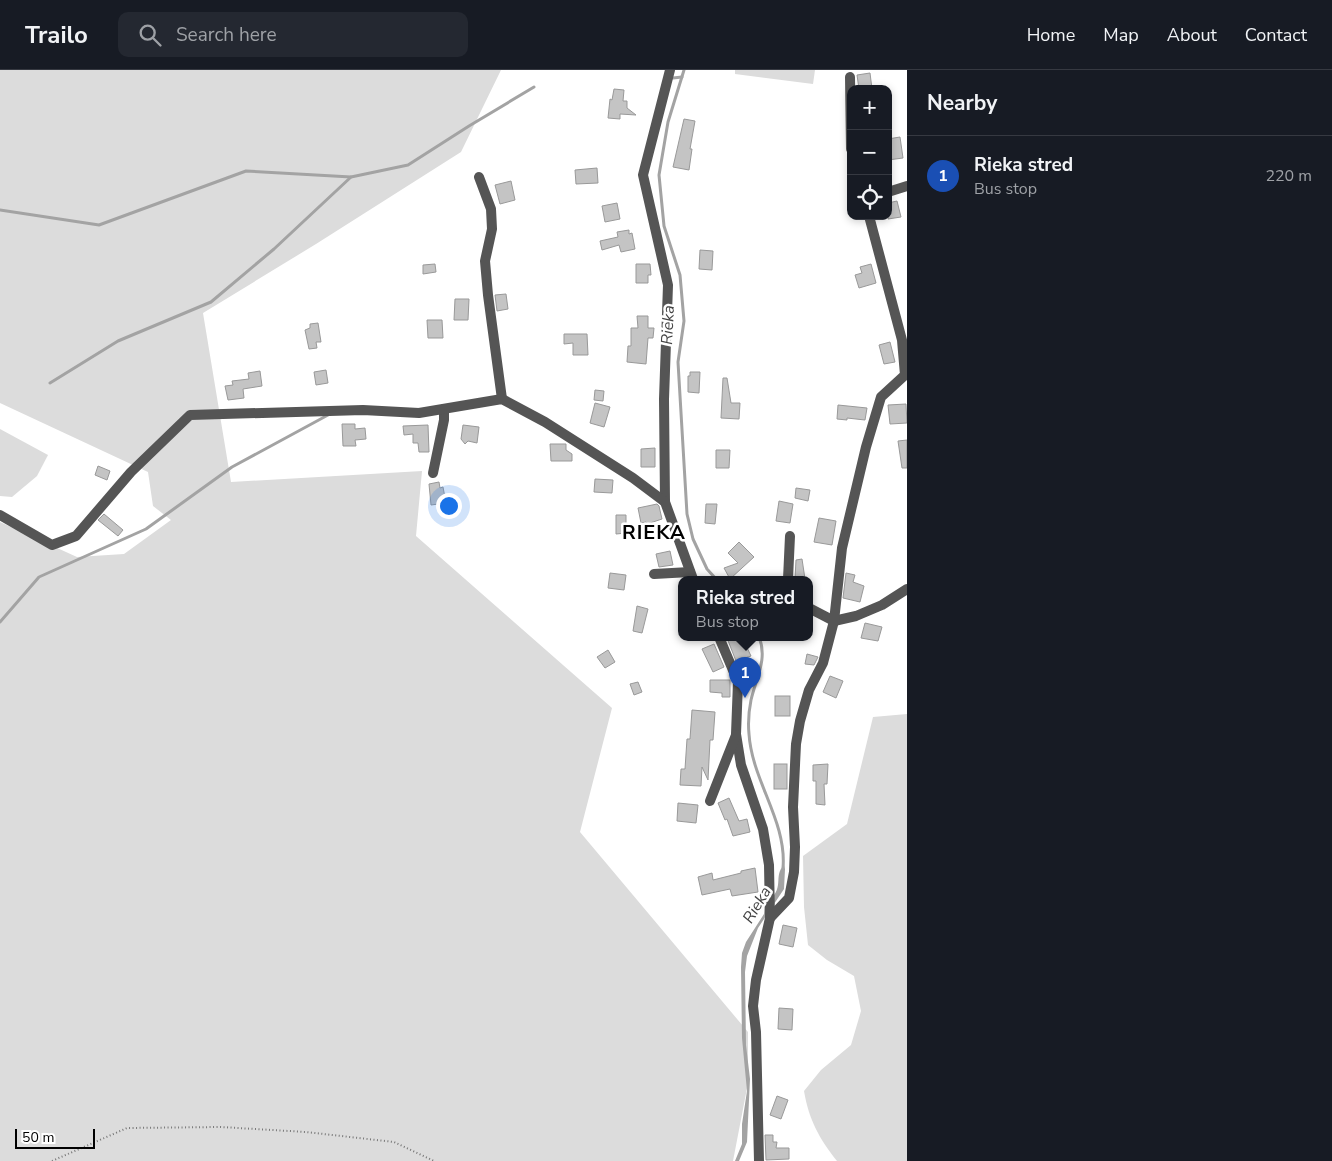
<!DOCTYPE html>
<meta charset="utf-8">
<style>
body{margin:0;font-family:"Nunito Sans",sans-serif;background:#242831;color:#f1f3f6}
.controls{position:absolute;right:15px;top:15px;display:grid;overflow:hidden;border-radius:10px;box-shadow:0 2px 8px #0003}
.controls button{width:45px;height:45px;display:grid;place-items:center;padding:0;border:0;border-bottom:1px solid #363941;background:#171b24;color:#f1f3f6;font:25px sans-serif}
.scale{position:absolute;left:15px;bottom:12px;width:80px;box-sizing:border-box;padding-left:5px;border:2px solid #000;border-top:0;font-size:14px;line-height:18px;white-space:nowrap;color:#000;-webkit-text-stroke:4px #fff;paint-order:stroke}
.you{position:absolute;left:448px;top:435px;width:18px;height:18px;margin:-12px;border:4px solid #fff;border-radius:50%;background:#1a73e8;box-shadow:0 0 0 8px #1a73e833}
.badge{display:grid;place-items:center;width:32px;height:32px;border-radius:50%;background:#858687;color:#fff;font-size:16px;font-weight:700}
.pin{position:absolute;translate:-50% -41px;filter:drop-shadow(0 1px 2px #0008)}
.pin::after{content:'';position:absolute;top:26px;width:18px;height:15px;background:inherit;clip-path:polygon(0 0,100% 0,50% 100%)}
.popup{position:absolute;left:678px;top:506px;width:135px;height:65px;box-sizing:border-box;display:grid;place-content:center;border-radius:10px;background:#171b24;filter:drop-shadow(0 1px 4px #0005);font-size:16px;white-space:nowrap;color:#9ea1a6}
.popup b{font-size:19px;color:#f1f3f6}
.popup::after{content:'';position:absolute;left:50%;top:100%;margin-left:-10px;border:10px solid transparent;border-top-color:#171b24}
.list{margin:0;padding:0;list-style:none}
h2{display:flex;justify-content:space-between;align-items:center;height:65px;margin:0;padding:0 20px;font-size:21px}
h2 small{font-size:16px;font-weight:400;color:#9ea1a6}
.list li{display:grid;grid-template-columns:32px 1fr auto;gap:15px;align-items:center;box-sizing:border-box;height:80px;padding:0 20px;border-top:1px solid #363941}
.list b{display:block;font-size:19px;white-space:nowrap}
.list p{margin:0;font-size:16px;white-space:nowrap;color:#9ea1a6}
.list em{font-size:16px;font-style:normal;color:#9ea1a6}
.icon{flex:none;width:28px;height:28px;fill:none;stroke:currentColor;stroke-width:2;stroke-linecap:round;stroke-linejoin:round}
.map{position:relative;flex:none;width:907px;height:1091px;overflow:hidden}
header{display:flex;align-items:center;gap:30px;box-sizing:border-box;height:70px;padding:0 25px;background:#171b24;border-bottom:1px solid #363941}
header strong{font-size:24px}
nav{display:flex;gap:28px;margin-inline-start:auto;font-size:18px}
.search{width:350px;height:45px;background:#242831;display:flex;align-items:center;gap:12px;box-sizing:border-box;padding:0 18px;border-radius:10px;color:#9ea1a6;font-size:19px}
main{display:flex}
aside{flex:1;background:#171b24}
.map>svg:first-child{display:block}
.green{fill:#dcdcdc}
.water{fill:#a3a3a3}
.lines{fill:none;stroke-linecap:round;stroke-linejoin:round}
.stream{stroke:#a3a3a3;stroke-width:3}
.building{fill:#c4c4c4;stroke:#999}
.path{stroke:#777;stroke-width:2;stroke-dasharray:1 2.5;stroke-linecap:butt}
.street{stroke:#555;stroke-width:10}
.labels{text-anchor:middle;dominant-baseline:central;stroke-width:5;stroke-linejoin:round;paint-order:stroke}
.water-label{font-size:16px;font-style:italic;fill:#444;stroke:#fff}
.district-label{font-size:20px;font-weight:bold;letter-spacing:1px;fill:#000;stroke:#fff}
</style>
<header>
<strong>Trailo</strong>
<div class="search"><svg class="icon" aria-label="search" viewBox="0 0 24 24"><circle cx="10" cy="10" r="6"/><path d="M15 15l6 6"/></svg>Search here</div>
<nav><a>Home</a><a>Map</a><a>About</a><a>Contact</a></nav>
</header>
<main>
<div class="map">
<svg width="907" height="1091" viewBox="0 0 907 1091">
<rect width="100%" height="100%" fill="#fff"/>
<g class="green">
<path d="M0 0H501L461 82 316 174 203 243 231 412 422 401 416 466 612 638 580 762 748 962V1013L733 1091H0V452L77 487 124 484 171 450 153 436 148 402 0 333Z"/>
<path d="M735 0H815L813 14 735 4Z"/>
<path d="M0 359 48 385 37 406 12 427 0 426Z"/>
<path d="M907 644V1091H837C819 1068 809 1050 804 1021L821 1000 851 975 861 941 854 906 827 890 808 875 804 837 803 786 847 754 873 647Z"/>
</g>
<path class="water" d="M784 795 785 799 784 819 758 858 747 886 745 902 746 975 750 1009 747 1072 739 1091H735L742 1074V1054L747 1021 742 968 741 897 742 883 746 872 764 844 765 834C787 818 772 807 784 795Z"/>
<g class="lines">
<g class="stream">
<path d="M684 0 668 52 659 105 664 156 680 205 684 251 678 292 687 444 693 469 707 499 716 509"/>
<path d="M673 8 682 7"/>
<path d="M0 140 99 155 246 101 351 107"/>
<path d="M50 313 118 271 211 232 274 179 351 107 408 95 469 56 534 17"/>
<path d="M0 552 39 507 146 459 232 397 328 345"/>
<path d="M759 567C768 589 756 608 751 630 749 640 748 654 749 664 752 711 787 751 783 798"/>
</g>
</g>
<g class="building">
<path d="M870 3 872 19H859L857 5Z"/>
<path d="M614 19 624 20 623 31H627V38L636 45 620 44V49L608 48 610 29 612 30Z"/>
<path d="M684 49 695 51 690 79H692L689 100 673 97Z"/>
<path d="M900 67 903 88 888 90V69Z"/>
<path d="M597 98 598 113 576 114 575 100Z"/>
<path d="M511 111 515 130 500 134 495 115Z"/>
<path d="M897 131 901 147 888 149V133Z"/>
<path d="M617 133 620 149 605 152 602 136Z"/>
<path d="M629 160V164L632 163 635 179 621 182 619 175 602 180 600 171 618 167 617 162Z"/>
<path d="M700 180 713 181 712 200 699 199Z"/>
<path d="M435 194 436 202 423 204V195Z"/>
<path d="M636 194H650L651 205H648V213H636Z"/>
<path d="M871 194 876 213 859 218 855 205 862 203 860 197Z"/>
<path d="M506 224 508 239 497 241 495 225Z"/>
<path d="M455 229H469L468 250H454Z"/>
<path d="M637 246H648V258H654L653 268H648L646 294 627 292 628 276H631V258H638Z"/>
<path d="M427 250H442L443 268H428Z"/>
<path d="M318 253 321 272H316L317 278 309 279 305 260 310 258V254Z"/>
<path d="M564 264H587L588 285H573V273L564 274Z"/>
<path d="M890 272 895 292 884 294 879 275Z"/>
<path d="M326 300 328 313 316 315 314 302Z"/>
<path d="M260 301 262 316 243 319 244 328 228 330 225 316 233 315 232 311 249 309 248 303Z"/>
<path d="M690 302H700L699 323 688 322V306H690Z"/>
<path d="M723 308H727L731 333H740L739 349 721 348Z"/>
<path d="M595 320 604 321 603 331 594 330Z"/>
<path d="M595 333 610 337 604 357 590 353Z"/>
<path d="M906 334 907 353 890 354 888 335Z"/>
<path d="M838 335 867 338 865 350 847 348V350L837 349Z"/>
<path d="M342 354H355V359L365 358 366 369 355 370 356 376H343Z"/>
<path d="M428 355 429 382H419L418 373H413V364L404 365 403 356Z"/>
<path d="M463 355 479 357 477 373 468 371 465 374 461 369Z"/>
<path d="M907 370V398H902L898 371Z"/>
<path d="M550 374H566V380L572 384V391H551Z"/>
<path d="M655 378V397H641V379Z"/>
<path d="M716 380H730L729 398H716Z"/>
<path d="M98 396 110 401 107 410 95 405Z"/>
<path d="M595 409 613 410 612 423 594 422Z"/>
<path d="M439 412 440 418 443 417 446 433 431 435 429 414Z"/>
<path d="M796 418 810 420 808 431 795 428Z"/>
<path d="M779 431 793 434 790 453 776 451Z"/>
<path d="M657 434 659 436 662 449 647 454 646 452 641 453 638 438Z"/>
<path d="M706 434H717L715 454 705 453Z"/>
<path d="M104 444 123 460 118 466 98 450Z"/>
<path d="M616 445H626V463L616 464Z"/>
<path d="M819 448 836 451 832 475 814 472Z"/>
<path d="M739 472 754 487 730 509 724 498 738 493 728 483Z"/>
<path d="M670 481 673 495 659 497 656 484Z"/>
<path d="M802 489 805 509H795L796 490Z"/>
<path d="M610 503 626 505 624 520 608 518Z"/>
<path d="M846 503 855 505 853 512 864 516 860 532 843 528Z"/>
<path d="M637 536 648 539 642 563 633 561Z"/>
<path d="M865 553 882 557 878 571 861 568Z"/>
<path d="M730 567H742L751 586 736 591 727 568Z"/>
<path d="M714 574 724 597 713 602 702 579Z"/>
<path d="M608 580 615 592 605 598 597 587Z"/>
<path d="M807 584 818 587 814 595 805 594Z"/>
<path d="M830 606 843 611 836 628 823 622Z"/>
<path d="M710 610H730V627H722V623L710 622Z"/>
<path d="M638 612 642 622 634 625 630 614Z"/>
<rect x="775" y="626" width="15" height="20"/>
<path d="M692 640 715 642 713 670H710L708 710 702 697 701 716 680 715 681 699H685L687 669H690Z"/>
<rect x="774" y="694" width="13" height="25"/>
<path d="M828 694 827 714H824L825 735 816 734V711H813V695Z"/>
<path d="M729 728 739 751 747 749 750 762 733 766 727 749 725 750 718 733Z"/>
<path d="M678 733 698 735 696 753 677 751Z"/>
<path d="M755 798 758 822 732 826 730 819 702 825 698 807 712 803 713 810 741 803V801Z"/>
<path d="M783 855 797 858 793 877 779 874Z"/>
<path d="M779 938 793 939 792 960 778 959Z"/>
<path d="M777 1026 788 1030 781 1049 770 1045Z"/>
<path d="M765 1065H773V1072H777L776 1078H789V1089L766 1090Z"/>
</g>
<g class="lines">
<path class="path" d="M52 1091 127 1058 221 1057 306 1062 394 1072 434 1091"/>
<g class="street">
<path d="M670 0 643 105 668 215 664 329 665 432 693 509"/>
<path d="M850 7 851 79"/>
<path d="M479 107 491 139 492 159 485 191 488 225 502 329"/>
<path d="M888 122 907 116"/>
<path d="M433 403 444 350V339"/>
<path d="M0 445 52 475 76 466 131 402 190 345 363 340 419 343 502 329 545 352 633 408 665 432"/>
<path d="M654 504 690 502"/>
<path d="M788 509 790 466"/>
<path d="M809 538 834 551 856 546 882 535 907 519"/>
<path d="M719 567 738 612 736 664 741 695 763 759 769 795 770 848 756 910 753 936 756 962 759 1091"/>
<path d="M710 731 736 665"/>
<path d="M770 848 789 828 794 802 795 777 793 737 796 674 800 651 809 620 823 593 834 551 842 478 866 377 881 327 905 305 902 270 869 146"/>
</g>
</g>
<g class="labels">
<g class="water-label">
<text transform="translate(668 255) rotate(-87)">Rieka</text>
<text transform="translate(757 835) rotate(-59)">Rieka</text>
</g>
<g class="district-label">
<text x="654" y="462">RIEKA</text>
</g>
</g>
</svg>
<div class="controls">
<button>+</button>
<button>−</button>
<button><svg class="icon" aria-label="locate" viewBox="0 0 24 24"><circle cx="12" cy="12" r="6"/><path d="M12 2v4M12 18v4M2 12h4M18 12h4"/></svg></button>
</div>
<div class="scale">50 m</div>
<div class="you"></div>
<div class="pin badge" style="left:745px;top:628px;background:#1a4fb4">1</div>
<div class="popup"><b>Rieka stred</b>Bus stop</div>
</div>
<aside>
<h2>Nearby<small></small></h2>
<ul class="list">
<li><span class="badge" style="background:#1a4fb4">1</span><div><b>Rieka stred</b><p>Bus stop</p></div><em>220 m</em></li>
</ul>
</aside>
</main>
